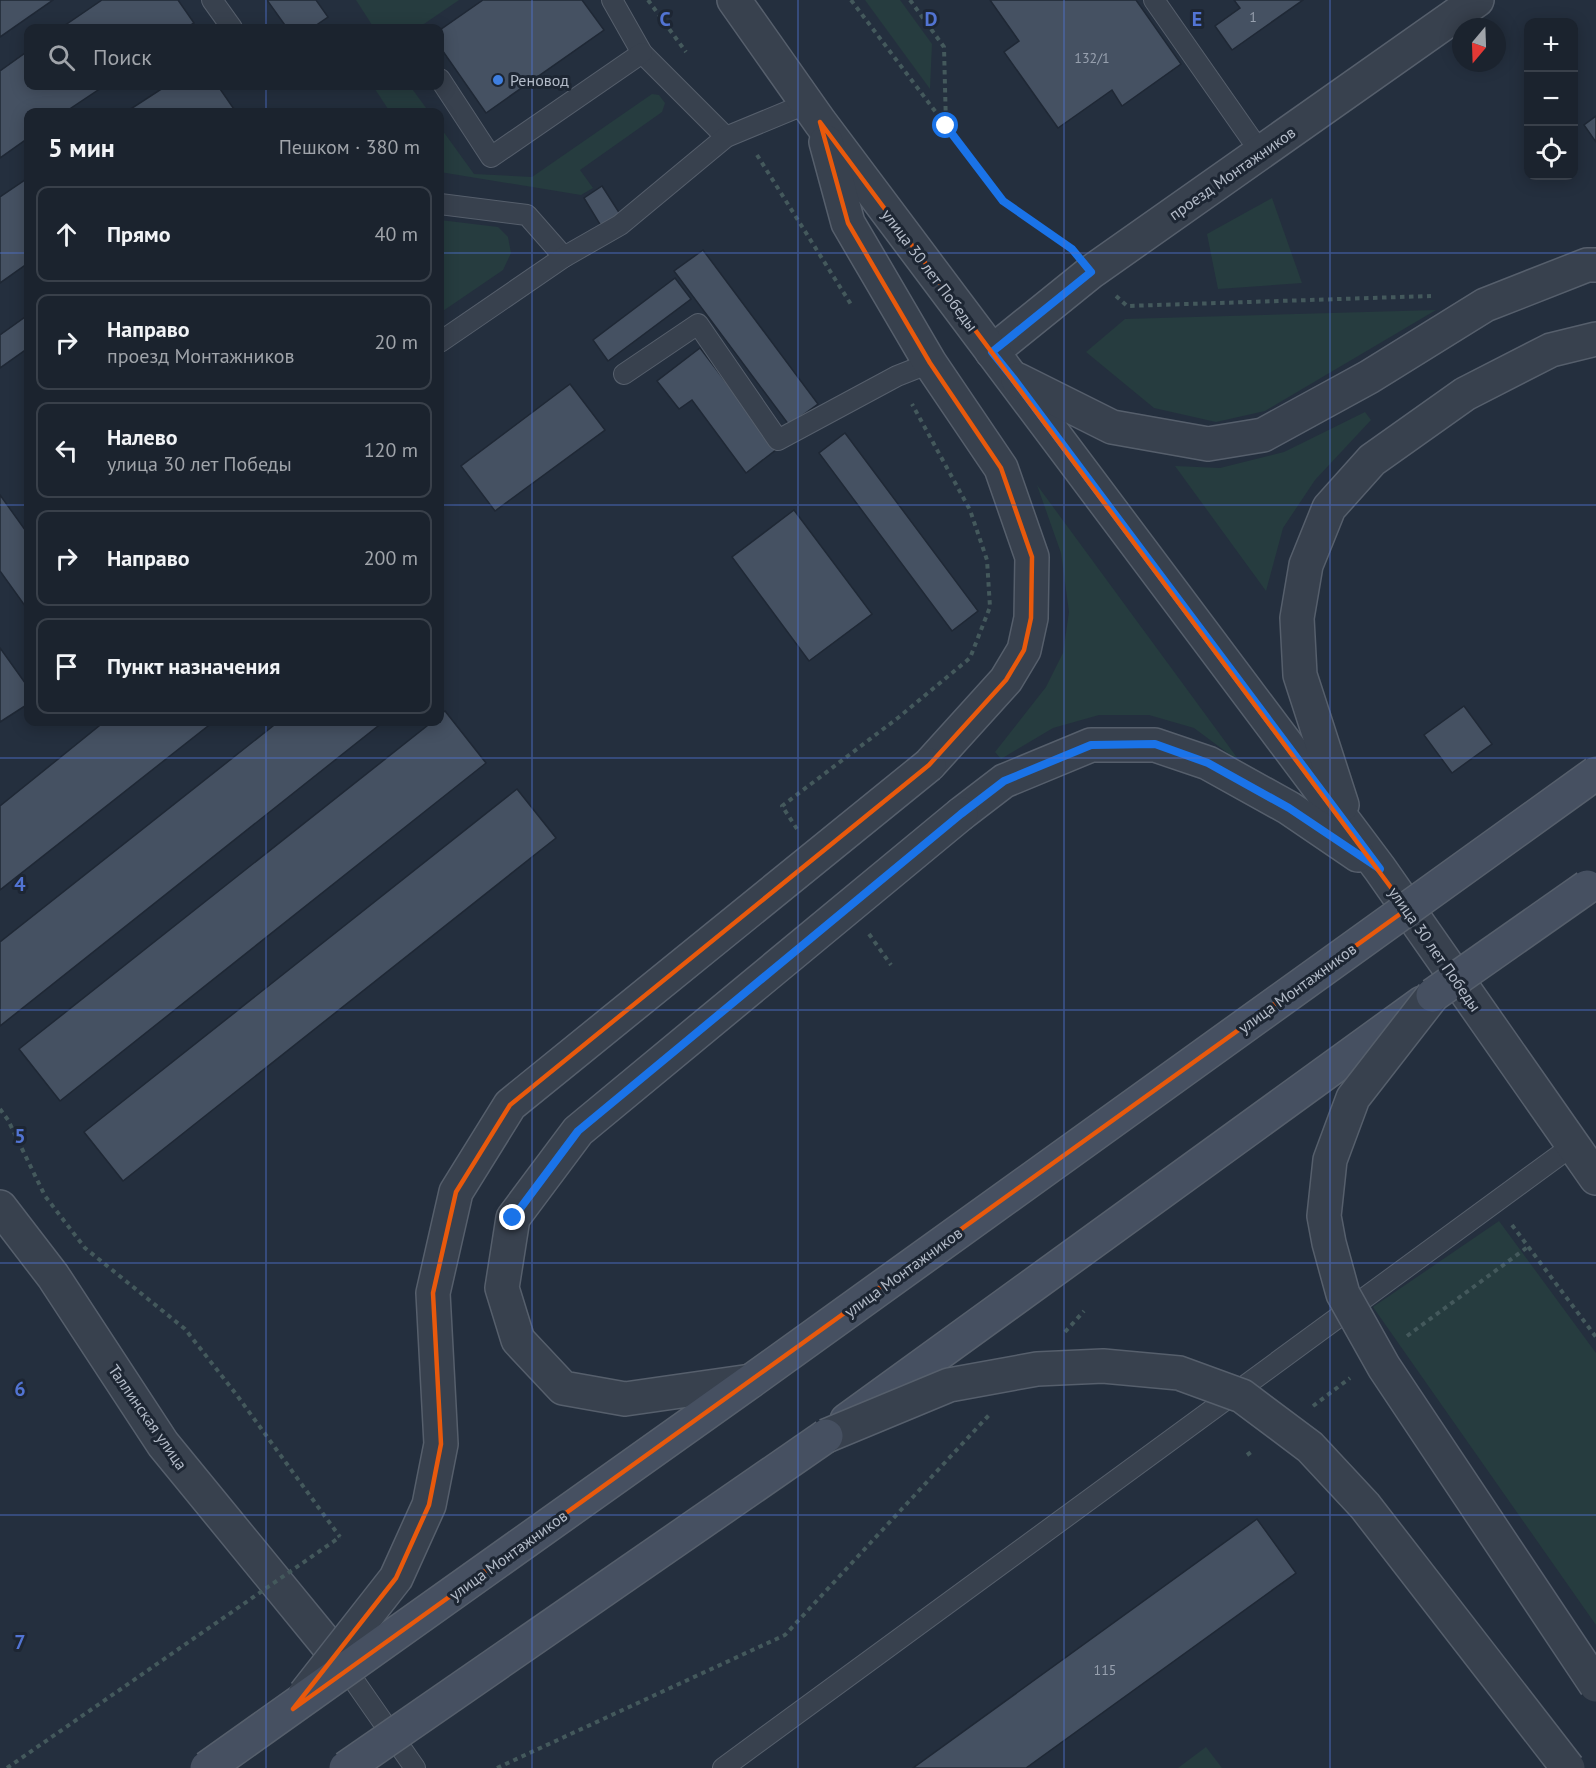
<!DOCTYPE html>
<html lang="ru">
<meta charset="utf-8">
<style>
body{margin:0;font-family:"PT Sans",sans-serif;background:#282f3a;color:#f1f3f6}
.controls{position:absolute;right:18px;top:18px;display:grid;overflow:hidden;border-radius:12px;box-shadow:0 3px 15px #0003}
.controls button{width:54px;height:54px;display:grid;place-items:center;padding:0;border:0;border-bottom:2px solid #39404a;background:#1b232e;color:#f1f3f6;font:30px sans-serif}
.compass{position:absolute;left:1452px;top:18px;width:54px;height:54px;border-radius:50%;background:#1b232e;box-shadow:0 3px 15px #0003;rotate:199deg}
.stop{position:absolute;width:18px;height:18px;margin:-14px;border:4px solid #1a73e8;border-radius:50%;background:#fff}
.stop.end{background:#1a73e8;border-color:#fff;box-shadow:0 2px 6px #0008}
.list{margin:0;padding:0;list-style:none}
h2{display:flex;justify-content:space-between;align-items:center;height:78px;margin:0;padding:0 24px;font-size:26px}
h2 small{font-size:20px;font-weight:400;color:#a0a4aa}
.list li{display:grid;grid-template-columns:39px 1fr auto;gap:18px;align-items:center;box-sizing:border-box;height:96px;margin:0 12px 12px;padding:0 12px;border:2px solid #39404a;border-radius:12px}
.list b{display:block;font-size:22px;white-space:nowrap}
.list p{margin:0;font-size:20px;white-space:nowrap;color:#a0a4aa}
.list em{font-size:20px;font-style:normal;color:#a0a4aa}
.icon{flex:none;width:33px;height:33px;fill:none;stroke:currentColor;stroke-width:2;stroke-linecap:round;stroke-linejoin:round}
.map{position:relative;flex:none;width:1596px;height:1768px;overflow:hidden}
.search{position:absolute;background:#1b232e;box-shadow:0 3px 15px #0003;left:24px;top:24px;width:420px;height:66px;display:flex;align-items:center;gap:15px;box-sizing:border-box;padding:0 21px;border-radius:12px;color:#a0a4aa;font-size:22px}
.panel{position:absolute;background:#1b232e;box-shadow:0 3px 15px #0003;left:24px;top:108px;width:420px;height:618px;border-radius:12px}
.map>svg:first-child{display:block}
.green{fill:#263c3f}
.building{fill:#455162;stroke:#1f2835;stroke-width:1.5}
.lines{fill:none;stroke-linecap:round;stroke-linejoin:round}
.service-casing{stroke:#565f6c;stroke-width:22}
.minor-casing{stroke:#565f6c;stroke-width:36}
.tertiary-casing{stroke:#565f6c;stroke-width:36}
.secondary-casing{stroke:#565f6c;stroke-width:36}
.path{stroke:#44595c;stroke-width:4;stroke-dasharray:4.5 4.5;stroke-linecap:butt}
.service{stroke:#38414e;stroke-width:20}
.minor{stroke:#38414e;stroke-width:33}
.tertiary{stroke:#38414e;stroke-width:33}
.secondary{stroke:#465061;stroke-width:33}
.tertiary-bridge-casing{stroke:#565f6c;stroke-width:36;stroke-linecap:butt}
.secondary-bridge-casing{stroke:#565f6c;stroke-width:36;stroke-linecap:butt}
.path-bridge{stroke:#44595c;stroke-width:4;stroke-dasharray:4.5 4.5;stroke-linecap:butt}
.tertiary-bridge{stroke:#38414e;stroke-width:33}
.secondary-bridge{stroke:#465061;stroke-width:33}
.route{stroke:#1a73e8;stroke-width:8}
.marked{fill:none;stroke:#e8590c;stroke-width:4.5;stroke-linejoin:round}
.grid{fill:none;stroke:#5274d3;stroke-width:1.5;stroke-opacity:0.55}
.shop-dot{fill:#3f7fe0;stroke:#1d2633;stroke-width:2}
.labels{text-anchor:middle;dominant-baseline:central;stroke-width:6;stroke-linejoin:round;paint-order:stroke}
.number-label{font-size:14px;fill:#98a1af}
.poi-label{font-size:16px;fill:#b4bcc9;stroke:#1d2633;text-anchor:start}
.street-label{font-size:16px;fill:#b4bcc9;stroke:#1d2633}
.grid-label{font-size:20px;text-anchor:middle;font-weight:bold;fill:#5274d3;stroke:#1d2633;stroke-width:6;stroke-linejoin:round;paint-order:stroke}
</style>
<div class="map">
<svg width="1596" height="1768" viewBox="0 0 1596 1768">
<rect width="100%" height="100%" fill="#242f3e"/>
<g class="green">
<path d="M356 0H459L418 28H374Z"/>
<path d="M865 0H900L932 44 930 89Z"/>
<path d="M373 86H410L429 112H390Z"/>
<path d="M652 94 659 95 665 103 662 112 580 170 593 188 581 195 440 172V127L474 174 532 177Z"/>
<path d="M1272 198 1302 283 1218 289 1207 234Z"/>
<path d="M440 220 498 227 508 237 511 253 503 270 440 313Z"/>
<path d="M1436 310 1265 411 1216 422 1154 408 1086 352 1125 319Z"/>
<path d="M1365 412 1371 420 1315 480 1283 528 1266 591 1175 466 1220 468 1284 452Z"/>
<path d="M1037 485 1241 763 1194 728 1149 715H1099L1053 728 1001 759 995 752 1046 687 1063 653 1069 612 1061 553Z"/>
<path d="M1499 1221 1596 1353V1625L1373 1307Z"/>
<path d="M1206 1747 1222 1768H1177H1178Z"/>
</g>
<g class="building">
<path d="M0 0H53L0 37Z"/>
<path d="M102 0H178L194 23 186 28H61Z"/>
<path d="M267 0H316L328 17 312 28H287Z"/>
<path d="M483 0H582L604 30 486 113 440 47V30Z"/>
<path d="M990 0H1136L1181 64 1122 106 1112 90 1058 128 1004 52 1019 41Z"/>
<path d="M1234 0H1303L1232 50 1215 26 1240 8Z"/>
<path d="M28 51V86H104L65 112H28V138L0 158V71Z"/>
<path d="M166 86H218L236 112H126Z"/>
<path d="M1596 116V142L1584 125Z"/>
<path d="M28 178V263L0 283V197Z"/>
<path d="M602 186 620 214 601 226 584 198Z"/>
<path d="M703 250 818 404 789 425 674 271Z"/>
<path d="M675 278 691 299 608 361 593 340Z"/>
<path d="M28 315V348L0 368V335Z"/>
<path d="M700 348 777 449 746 473 692 400 679 409 657 381Z"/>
<path d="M570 384 605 430 495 511 461 466Z"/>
<path d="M845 433 978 611 952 631 819 453Z"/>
<path d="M0 495 28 534V610L0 571Z"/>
<path d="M794 510 872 614 809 661 732 557Z"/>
<path d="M0 648 28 687V704L0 722Z"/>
<path d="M1464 706 1492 744 1452 773 1424 735Z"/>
<path d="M445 711 486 763 60 1101 19 1049 432 722H440V715Z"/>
<path d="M104 722H213L0 890V806Z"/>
<path d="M278 722H383L0 1026V942Z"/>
<path d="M517 789 556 838 123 1181 84 1132Z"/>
<path d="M1257 1519 1296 1573 1026 1768H913Z"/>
</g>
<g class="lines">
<defs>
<g id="service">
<path d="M212 0 232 28"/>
<path d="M612 0 642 53 726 137"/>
<path d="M1154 0 1261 153"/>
<path d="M440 79 491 157 642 53"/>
<path d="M440 204 527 215 564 257"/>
<path d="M440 342 564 257 620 225 726 137 808 103"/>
<path d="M624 374 698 324 778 440 897 376 930 363"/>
<path d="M341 1662 415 1768"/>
<path d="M723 1768 1572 1146"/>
</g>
<g id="minor">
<path d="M992 352 1091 272 1477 0"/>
<path d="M0 1207 53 1276 163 1444 330 1648"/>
</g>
<g id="tertiary">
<path d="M734 0 820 122 1380 869 1596 1178"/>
<path d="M826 142 848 223 930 363 1001 468 1032 557 1031 618 1024 650 1006 680 929 765"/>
<path d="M1018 380 1112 427 1208 444 1263 435 1369 377 1485 305 1587 265H1596"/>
<path d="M1342 805 1300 675 1297 618 1306 565 1329 508 1372 460 1465 394 1551 350 1596 339"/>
<path d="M961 814 1004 781 1091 745H1155L1208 763 1289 808 1358 855"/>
</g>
<path id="secondary" d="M847 1420 1422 1003"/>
</defs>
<use href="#service" class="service-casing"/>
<use href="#minor" class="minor-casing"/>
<use href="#tertiary" class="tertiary-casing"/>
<use href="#secondary" class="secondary-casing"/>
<g class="path">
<path d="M648 0 686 52"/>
<path d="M851 0 1003 201 1067 245"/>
<path d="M910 0 944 47 946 126"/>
<path d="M757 155 852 306"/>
<path d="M1116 296 1127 306 1431 296"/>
<path d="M797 829 782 806 899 717 970 658 990 607 987 560 970 510 912 404"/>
<path d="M869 934 891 965"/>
<path d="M0 1109 8 1120 45 1196 85 1248 185 1329 236 1394 340 1537"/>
<path d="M1512 1225 1596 1337"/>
<path d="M1065 1332 1084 1311"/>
<path d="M1407 1336 1529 1246"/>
<path d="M1313 1406 1350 1378"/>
<path d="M1247 1455 1254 1450"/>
<path d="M497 1768 785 1635 989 1415"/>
</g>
<use href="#service" class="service"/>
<use href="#minor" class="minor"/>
<use href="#tertiary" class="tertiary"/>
<use href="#secondary" class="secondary"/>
<defs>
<g id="tertiary-bridge">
<path d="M1433 995 1353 1098 1330 1160 1324 1216 1329 1243 1343 1294 1384 1367 1596 1685"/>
<path d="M751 1381 625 1399 563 1388 518 1340 502 1288 513 1218 578 1131 961 814"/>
<path d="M826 1436 949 1385 1037 1369 1103 1366 1179 1373 1242 1396 1310 1447 1365 1506 1568 1768"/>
<path d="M305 1694 396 1578 429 1505 441 1444 433 1293 456 1192 510 1105 929 765"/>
</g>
<g id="secondary-bridge">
<path d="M1433 995 1587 887"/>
<path d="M207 1768 751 1381 1596 773"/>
<path d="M346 1768 826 1436"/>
</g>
</defs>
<use href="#tertiary-bridge" class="tertiary-bridge-casing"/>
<use href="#secondary-bridge" class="secondary-bridge-casing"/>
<path class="path-bridge" d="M7 1768 340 1537"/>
<use href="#tertiary-bridge" class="tertiary-bridge"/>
<use href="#secondary-bridge" class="secondary-bridge"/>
</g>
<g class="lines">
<path class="route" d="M513 1218 578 1131 961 814 1004 781 1091 745 1155 744 1208 763 1289 808 1380 869 1013 378 992 352 1091 272 1072 249 1003 201 946 126"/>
</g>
<path class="marked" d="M820 122 1407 909 293 1709 396 1578 429 1505 441 1444 433 1293 456 1192 510 1105 929 765 1006 680 1024 650 1031 618 1032 557 1001 468 930 363 848 223Z"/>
<path class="grid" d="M266 0V28M532 0V1768M798 0V1768M1064 0V1768M1330 0V1768M266 86V112M0 253H28M440 253H1596M0 505H28M440 505H1596M266 722V1768M0 758H1596M0 1010H1596M0 1263H1596M0 1515H1596"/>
<circle class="shop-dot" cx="498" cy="80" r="6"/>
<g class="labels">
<g class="number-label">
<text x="1253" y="17">1</text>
<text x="1092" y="58">132/1</text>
<text x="1105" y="1670">115</text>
</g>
<g class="poi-label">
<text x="510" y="80">Реновод</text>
</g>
<g class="street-label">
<text transform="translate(1232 173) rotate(-35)">проезд Монтажников</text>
<text transform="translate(930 270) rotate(53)">улица 30 лет Победы</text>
<text transform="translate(1435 949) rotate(55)">улица 30 лет Победы</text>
<text transform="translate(1297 988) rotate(-36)">улица Монтажников</text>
<text transform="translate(903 1272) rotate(-36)">улица Монтажников</text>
<text transform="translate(148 1417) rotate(55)">Таллинская улица</text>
<text transform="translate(508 1555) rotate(-36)">улица Монтажников</text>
</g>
</g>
<g class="grid-label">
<text x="665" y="26">C</text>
<text x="931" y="26">D</text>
<text x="1197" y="26">E</text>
<text x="20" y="891">4</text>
<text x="20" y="1143">5</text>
<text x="20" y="1396">6</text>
<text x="20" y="1649">7</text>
</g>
</svg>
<div class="controls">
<button>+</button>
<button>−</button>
<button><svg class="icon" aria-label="locate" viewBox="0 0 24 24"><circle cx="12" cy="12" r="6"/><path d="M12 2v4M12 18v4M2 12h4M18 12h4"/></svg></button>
</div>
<svg class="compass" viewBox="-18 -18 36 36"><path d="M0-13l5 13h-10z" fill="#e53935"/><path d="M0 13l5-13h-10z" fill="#a0a4aa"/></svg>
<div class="stop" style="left:946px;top:126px"></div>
<div class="stop end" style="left:513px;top:1218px"></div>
<div class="search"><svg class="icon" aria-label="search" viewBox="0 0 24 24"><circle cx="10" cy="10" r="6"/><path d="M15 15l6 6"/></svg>Поиск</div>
<section class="panel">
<h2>5 мин<small>Пешком · 380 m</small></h2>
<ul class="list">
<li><svg class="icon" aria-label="ahead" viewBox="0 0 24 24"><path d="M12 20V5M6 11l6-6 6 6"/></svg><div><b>Прямо</b></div><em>40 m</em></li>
<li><svg class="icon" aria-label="right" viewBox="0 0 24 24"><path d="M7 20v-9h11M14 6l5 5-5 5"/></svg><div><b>Направо</b><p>проезд Монтажников</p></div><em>20 m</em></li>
<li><svg class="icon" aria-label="left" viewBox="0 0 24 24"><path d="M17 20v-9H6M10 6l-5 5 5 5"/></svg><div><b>Налево</b><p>улица 30 лет Победы</p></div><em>120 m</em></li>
<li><svg class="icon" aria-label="right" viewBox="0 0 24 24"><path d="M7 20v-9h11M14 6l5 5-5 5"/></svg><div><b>Направо</b></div><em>200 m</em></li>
<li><svg class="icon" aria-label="arrive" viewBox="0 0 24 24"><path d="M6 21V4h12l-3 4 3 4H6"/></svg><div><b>Пункт назначения</b></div></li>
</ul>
</section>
</div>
